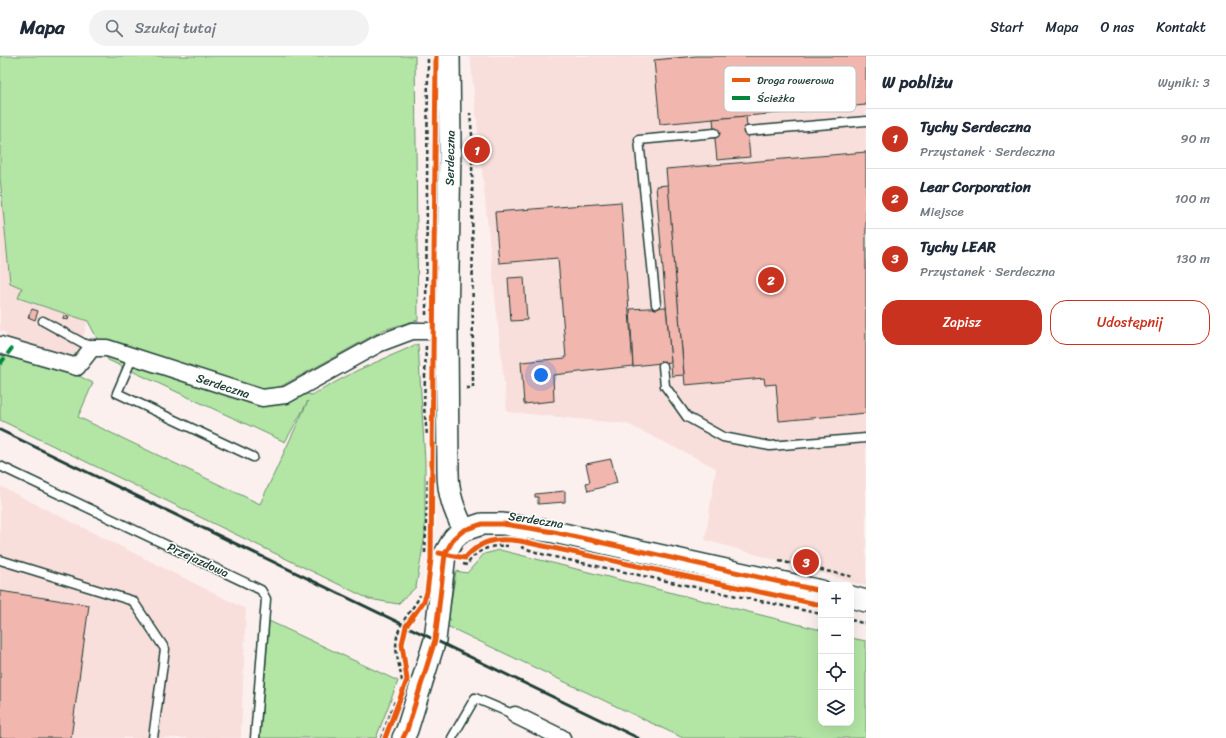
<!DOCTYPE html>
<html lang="pl">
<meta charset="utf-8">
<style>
body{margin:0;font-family:Sriracha,sans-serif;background:#f2f2f3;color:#1f2937}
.controls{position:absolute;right:12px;bottom:12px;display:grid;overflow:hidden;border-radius:8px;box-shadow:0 4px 16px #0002}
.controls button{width:36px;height:36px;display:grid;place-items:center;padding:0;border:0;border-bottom:1px solid #e0e1e3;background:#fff;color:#1f2937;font:20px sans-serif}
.you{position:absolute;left:541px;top:319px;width:14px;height:14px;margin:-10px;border:3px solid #fff;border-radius:50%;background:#1a73e8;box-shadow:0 0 0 6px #1a73e833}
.badge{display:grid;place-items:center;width:26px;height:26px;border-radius:50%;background:#c8321e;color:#fff;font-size:13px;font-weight:700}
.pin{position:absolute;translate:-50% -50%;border:2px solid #fff;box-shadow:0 1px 4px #0006}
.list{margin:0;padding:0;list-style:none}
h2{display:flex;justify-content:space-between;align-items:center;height:52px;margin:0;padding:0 16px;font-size:17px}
h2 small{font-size:13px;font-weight:400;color:#747a83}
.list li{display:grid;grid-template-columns:26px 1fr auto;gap:12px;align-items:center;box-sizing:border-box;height:60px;padding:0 16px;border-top:1px solid #e0e1e3}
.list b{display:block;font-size:15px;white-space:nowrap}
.list p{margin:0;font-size:13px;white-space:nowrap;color:#747a83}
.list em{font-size:13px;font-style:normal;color:#747a83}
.actions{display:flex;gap:8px;padding:12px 16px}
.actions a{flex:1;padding:9px 0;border:1px solid #c8321e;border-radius:16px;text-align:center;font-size:14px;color:#c8321e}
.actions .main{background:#c8321e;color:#fff}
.icon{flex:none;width:22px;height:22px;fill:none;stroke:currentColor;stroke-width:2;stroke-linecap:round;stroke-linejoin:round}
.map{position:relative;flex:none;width:866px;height:682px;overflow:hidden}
header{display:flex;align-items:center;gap:24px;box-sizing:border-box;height:56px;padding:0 20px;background:#fff;border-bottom:1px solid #e0e1e3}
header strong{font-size:19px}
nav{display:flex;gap:22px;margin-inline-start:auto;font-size:14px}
.search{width:280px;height:36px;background:#f2f2f3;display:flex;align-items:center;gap:10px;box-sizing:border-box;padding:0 14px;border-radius:22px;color:#747a83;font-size:15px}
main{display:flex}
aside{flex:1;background:#fff}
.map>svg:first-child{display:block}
.built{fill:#f9dfdc}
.green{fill:#b3e5a5;stroke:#69916c}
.building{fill:#f1b6ae;stroke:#1f3d34}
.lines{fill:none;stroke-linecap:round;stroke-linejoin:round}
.service-casing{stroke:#1f3d34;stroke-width:11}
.minor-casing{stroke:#1f3d34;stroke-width:19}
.tertiary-casing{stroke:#1f3d34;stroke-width:24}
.path{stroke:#1f3d34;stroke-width:2.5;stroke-dasharray:4 3;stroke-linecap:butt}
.service{stroke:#fff;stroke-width:8}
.minor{stroke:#fff;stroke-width:16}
.tertiary{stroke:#fff;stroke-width:21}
.rail{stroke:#1f3d34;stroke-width:3}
.quiet{stroke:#00873e;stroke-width:4;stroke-dasharray:8 4;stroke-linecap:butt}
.cycleway-casing{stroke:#fff;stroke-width:8}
.cycleway{stroke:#e8590c;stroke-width:5}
.labels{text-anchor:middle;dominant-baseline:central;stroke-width:3;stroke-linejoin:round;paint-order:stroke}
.street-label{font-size:12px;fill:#1f3d34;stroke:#fff}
.key{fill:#fff;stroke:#bcc5c2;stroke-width:1}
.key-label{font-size:11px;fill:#1f3d34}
</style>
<header>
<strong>Mapa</strong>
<div class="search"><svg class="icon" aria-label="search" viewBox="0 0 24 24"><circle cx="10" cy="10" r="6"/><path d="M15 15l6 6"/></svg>Szukaj tutaj</div>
<nav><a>Start</a><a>Mapa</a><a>O nas</a><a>Kontakt</a></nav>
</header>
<main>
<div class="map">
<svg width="866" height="682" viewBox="0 0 866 682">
<rect width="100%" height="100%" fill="#fcf0ef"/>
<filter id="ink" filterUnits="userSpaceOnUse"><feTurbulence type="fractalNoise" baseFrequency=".025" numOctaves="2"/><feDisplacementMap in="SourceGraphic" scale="8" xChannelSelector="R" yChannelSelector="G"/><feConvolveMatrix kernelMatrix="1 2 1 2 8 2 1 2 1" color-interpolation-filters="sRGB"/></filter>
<g filter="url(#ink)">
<g class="built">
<path d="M470 0H866V530L705 484 716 412 627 368 507 356Z"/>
<path d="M0 122 10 227 22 232 18 243 88 265 76 305 5 283 7 277 0 275Z"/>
<path d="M0 430 246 553 241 682H0Z"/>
</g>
<g class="green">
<path d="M0 0H415L418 264 383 274 278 332 312 339 358 314 418 288 425 405V479L416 531 398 548 369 543 0 364V296L77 319 93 327 78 361 260 448 308 345 285 386 108 304 88 265 18 242 22 232 10 227 0 122Z"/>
<path d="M500 494 821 574V667H851V582L866 585V682H683L447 570 456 515 467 517 484 498Z"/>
<path d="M269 565 398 625 376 682H260Z"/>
</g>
<g class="building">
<path d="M696 0H866V49L660 68 654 4Z"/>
<path d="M746 60 750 101 717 104 713 63Z"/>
<path d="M866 96V357L779 365 776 328 765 329 764 322 685 329 666 113Z"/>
<path d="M668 129 684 319 672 320 656 130Z"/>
<path d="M621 146 633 310 553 319 554 345 524 348 521 306 566 302 558 202 499 207 495 156Z"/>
<path d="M524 221 527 264 511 265 508 222Z"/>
<path d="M666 251 671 306 633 310 630 253Z"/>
<path d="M32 253 38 255 35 264 28 261Z"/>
<path d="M64 259 69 261 68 264 63 263Z"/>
<path d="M611 403 617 427 588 435 586 427 590 426 586 408Z"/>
<path d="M565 435V446L538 448V441H535V438Z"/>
<path d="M0 535 89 549 71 682H0Z"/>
</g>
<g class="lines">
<defs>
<g id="service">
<path d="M748 75 866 65"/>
<path d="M656 248 639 84 715 77"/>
<path d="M43 265 92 292"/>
<path d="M133 300 117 337 253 401"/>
<path d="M663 310 665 330 687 361 723 381 770 390 866 382"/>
<path d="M0 410 261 534 266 543 255 682"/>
<path d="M0 504 133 545 165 593 153 682"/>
<path d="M452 682 475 642 515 659"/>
</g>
<g id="minor">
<path d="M0 289 77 311 92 292H107L262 342 286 339 380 287 412 275H447"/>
<path d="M515 659 562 682"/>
</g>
<g id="tertiary">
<path d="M449 0 450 92 447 275 448 416C448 438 454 454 464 474"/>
<path d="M851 541 866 545"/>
<path d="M403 682 407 674 435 584 445 498 454 482 464 474 482 468H503L554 476 821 535"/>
</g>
</defs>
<use href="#service" class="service-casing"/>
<use href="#minor" class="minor-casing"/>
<use href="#tertiary" class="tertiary-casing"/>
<g class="path">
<path d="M426 259 428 0"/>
<path d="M426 290 424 351 427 379"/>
<path d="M466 332H473L472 79 470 57"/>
<path d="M521 491 545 499 821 558"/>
<path d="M425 497 428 420"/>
<path d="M779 505 854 521"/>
<path d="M463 508 467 509C475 494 492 488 508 490"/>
<path d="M851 564 866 568"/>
<path d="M402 625C399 604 390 587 403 566 408 557 416 549 420 539"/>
<path d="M381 682 395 645"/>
</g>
<use href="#service" class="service"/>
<use href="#minor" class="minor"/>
<use href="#tertiary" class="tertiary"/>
<path class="rail" d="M0 374 638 682"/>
<path class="quiet" d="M0 308 12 292"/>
<defs>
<g id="cycleway">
<path d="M439 497 465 502C482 483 496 482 520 485L821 549"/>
<path d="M385 682 407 624 402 588 406 570 424 545 427 536 431 503 436 0"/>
<path d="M403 682 407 674 435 584 445 498 454 482 464 474 482 468H503L554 476 821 535"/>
</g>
</defs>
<use href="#cycleway" class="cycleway-casing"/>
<use href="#cycleway" class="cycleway"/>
</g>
</g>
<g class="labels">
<g class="street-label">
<text transform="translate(450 102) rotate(-89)">Serdeczna</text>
<text transform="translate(223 330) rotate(18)">Serdeczna</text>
<text transform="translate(536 464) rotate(9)">Serdeczna</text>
<text transform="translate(198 504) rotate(25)">Przejazdowa</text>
</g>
</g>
<rect x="724" y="10" width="132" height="46" rx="6" class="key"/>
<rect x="732" y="22" width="18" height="4" fill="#e8590c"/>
<rect x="732" y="40" width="18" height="4" fill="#00873e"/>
<g class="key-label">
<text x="757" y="28">Droga rowerowa</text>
<text x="757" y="46">Ścieżka</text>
</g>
</svg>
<div class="controls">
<button>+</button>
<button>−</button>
<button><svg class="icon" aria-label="locate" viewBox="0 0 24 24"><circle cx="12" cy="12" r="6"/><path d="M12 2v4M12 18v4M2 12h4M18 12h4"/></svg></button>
<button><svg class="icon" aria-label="layers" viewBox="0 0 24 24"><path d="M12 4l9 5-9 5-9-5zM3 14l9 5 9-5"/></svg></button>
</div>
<div class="you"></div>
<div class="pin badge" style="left:477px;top:94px">1</div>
<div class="pin badge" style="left:771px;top:224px">2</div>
<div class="pin badge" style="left:806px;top:506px">3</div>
</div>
<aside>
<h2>W pobliżu<small>Wyniki: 3</small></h2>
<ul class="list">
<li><span class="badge">1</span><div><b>Tychy Serdeczna</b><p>Przystanek · Serdeczna</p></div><em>90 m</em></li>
<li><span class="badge">2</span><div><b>Lear Corporation</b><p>Miejsce</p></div><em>100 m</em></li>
<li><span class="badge">3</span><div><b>Tychy LEAR</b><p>Przystanek · Serdeczna</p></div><em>130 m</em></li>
</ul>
<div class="actions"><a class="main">Zapisz</a><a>Udostępnij</a></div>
</aside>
</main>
